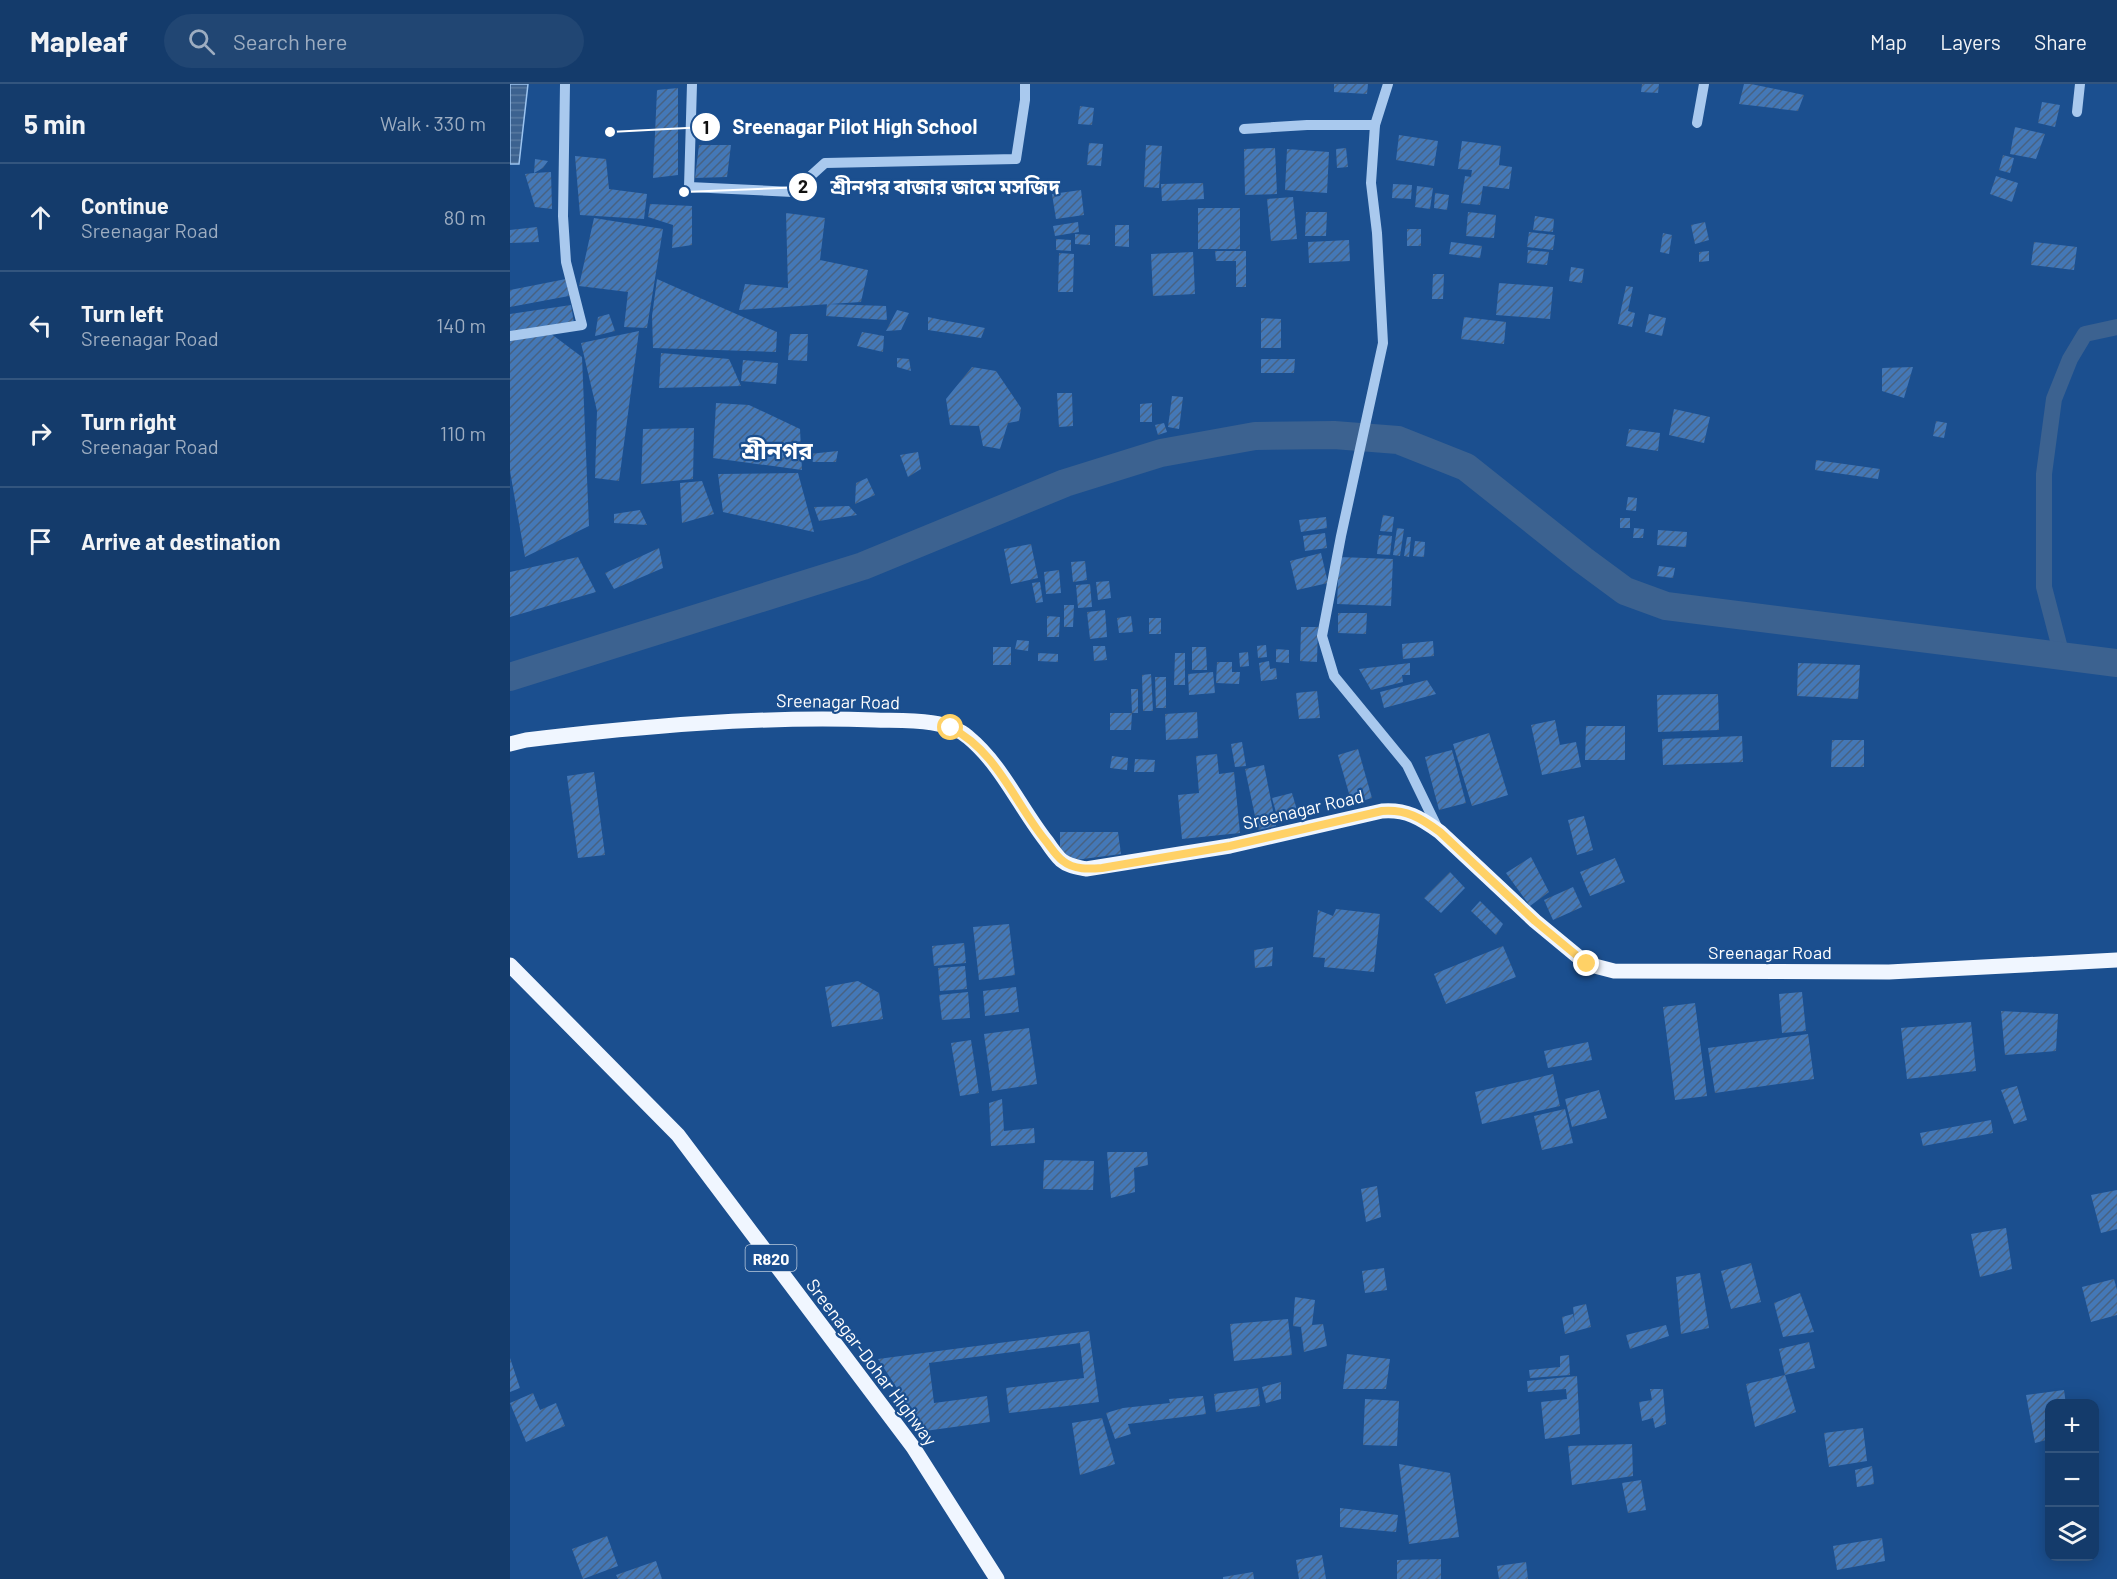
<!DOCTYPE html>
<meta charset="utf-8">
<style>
body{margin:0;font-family:Barlow,"Noto Sans Bengali",sans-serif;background:#214673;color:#f1f3f6}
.controls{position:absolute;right:18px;bottom:18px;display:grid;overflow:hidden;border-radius:12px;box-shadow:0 3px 15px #0003}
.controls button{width:54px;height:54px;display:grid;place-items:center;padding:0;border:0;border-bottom:2px solid #33557e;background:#143b6b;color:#f1f3f6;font:30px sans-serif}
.stop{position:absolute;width:18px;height:18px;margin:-14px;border:4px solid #ffd166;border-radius:50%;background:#fff}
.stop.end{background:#ffd166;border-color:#fff;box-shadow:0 2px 6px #0008}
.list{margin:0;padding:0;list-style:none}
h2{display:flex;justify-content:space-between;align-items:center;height:78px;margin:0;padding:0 24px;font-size:26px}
h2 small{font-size:20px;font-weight:400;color:#9dadc1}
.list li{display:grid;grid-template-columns:39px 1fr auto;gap:18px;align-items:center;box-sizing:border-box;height:108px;padding:0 24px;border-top:2px solid #33557e}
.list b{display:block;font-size:22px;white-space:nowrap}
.list p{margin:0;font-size:20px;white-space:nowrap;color:#9dadc1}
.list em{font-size:20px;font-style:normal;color:#9dadc1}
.icon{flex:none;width:33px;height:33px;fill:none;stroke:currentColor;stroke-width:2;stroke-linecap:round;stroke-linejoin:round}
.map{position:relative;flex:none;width:1607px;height:1495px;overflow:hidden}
header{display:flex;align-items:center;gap:36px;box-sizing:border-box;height:84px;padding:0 30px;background:#143b6b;border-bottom:2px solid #33557e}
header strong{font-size:28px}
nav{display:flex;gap:33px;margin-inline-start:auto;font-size:21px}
.search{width:420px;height:54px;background:#214673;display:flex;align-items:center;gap:15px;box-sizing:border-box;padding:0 21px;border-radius:33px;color:#9dadc1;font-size:22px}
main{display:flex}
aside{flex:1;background:#143b6b}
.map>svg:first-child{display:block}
.water{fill:url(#water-rules);stroke:#9cc4f0;stroke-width:1.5}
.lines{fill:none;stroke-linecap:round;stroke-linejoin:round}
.canal{stroke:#3c6290;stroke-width:16}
.river{stroke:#3c6290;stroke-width:28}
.building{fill:url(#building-hatch)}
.minor{stroke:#a9c9ee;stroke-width:10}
.major{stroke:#f0f6ff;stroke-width:15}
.route{stroke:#ffd166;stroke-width:8}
.labels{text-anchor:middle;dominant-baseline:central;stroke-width:4.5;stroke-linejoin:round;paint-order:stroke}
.shield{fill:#1b4f8f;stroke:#bbcadd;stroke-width:1.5}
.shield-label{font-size:16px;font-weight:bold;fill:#fff}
.street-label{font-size:18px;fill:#fff;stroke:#1b4f8f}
.district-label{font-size:24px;font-weight:bold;fill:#fff;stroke:#1b4f8f}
.leader{fill:none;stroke:#fff;stroke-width:2}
.callout-dot{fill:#fff;stroke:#1b4f8f;stroke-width:2}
.mark-label{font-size:18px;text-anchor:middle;font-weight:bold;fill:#111}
.callout-label{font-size:20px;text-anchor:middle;font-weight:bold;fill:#fff;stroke:#1b4f8f;stroke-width:4.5;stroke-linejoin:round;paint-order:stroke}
</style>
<header>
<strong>Mapleaf</strong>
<div class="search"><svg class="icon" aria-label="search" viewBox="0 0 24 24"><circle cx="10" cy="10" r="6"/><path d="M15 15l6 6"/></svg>Search here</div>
<nav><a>Map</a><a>Layers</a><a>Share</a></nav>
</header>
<main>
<aside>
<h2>5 min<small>Walk · 330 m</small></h2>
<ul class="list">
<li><svg class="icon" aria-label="ahead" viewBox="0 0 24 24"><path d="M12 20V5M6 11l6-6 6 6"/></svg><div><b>Continue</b><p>Sreenagar Road</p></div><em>80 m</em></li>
<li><svg class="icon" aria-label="left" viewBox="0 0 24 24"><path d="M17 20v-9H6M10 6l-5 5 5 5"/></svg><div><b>Turn left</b><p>Sreenagar Road</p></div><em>140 m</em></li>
<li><svg class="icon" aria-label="right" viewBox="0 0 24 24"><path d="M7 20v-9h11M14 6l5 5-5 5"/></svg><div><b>Turn right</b><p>Sreenagar Road</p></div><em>110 m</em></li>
<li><svg class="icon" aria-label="arrive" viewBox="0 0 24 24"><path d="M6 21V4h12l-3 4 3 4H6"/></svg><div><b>Arrive at destination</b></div></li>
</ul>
</aside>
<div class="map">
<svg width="1607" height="1495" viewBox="0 0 1607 1495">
<defs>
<pattern id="water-rules" width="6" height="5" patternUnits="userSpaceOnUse" patternTransform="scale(1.5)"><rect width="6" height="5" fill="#3c6290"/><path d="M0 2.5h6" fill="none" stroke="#597aa1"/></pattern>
<pattern id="building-hatch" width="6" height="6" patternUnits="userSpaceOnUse" patternTransform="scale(1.5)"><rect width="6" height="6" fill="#4478b7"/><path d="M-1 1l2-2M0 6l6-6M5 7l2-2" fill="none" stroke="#486282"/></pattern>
</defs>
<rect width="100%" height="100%" fill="#1b4f8f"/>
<path class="water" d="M0 0H18L9 80H0Z"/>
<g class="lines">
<path class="canal" d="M1552 572 1534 503V390L1544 315 1560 275 1575 250 1607 243"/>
<path class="river" d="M0 593 353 482 555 399 651 369 745 352 824 351 888 356 956 383 1073 476 1115 507 1156 522 1607 579"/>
</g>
<g class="building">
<path d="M824 0H858L857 10 824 8Z"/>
<path d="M1132 0H1149L1148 9 1131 8Z"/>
<path d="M1234 0H1241L1294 11 1288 27 1229 20Z"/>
<path d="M168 4V91L143 94 147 6Z"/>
<path d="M1532 18 1550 21 1545 43 1528 39Z"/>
<path d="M570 22 584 24 582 41 568 40Z"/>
<path d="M1505 43 1535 50 1526 75 1500 70Z"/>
<path d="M889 51 928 57 924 82 886 76Z"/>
<path d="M952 57 991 62 989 81 1002 83 999 105 973 102 970 121 951 119 955 92 961 93 962 86 948 85Z"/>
<path d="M579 59 593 60 591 82 577 81Z"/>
<path d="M189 61H221L217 93 185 94Z"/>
<path d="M636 61 652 62 649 104 634 103Z"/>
<path d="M765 64 767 110 735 111 734 65Z"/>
<path d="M836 64 838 83 827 84 826 65Z"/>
<path d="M777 65 819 68 817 109 775 106Z"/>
<path d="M1493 71 1504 74 1500 89 1489 86Z"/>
<path d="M65 72 96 75 99 105 137 110 134 135 70 131Z"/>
<path d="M25 75 38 77 33 84 24 89 41 88 42 125 25 123 15 90 24 89Z"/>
<path d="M1486 92 1508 99 1502 118 1480 110Z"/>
<path d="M693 99 694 115 652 117 651 100Z"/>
<path d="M883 100 902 101 901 115 882 114Z"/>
<path d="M907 102 923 104 920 125 905 123Z"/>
<path d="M571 106 574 131 546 135 542 110Z"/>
<path d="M925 109 939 111 937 126 924 124Z"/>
<path d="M783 113 787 155 761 157 757 115Z"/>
<path d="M140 120 182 122V161L162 164 163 141 138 133Z"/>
<rect x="688" y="124" width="42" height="41"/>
<path d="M796 128H817L816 152H795Z"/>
<path d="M958 128 986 131 984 154 956 152Z"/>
<path d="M276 129 315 134 310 176 358 186 351 218 229 226 235 200 278 204Z"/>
<path d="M1025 132 1044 135 1043 148 1023 146Z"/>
<path d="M84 134 153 145 137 244 114 243 118 208 69 202Z"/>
<path d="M568 138 569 148 545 152 543 142Z"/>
<path d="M1195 138 1199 156 1185 160 1181 141Z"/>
<path d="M605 141H619V163L605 162Z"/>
<path d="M27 143 29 158 0 159V146Z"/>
<rect x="897" y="145" width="14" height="17"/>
<path d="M1019 148 1045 151 1043 166 1017 163Z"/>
<path d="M1153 149 1162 151 1159 170 1150 168Z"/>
<path d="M565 150 580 151V161L565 160Z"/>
<path d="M546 155 561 156V167L546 166Z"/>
<path d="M839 156 840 177 799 179 798 158Z"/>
<path d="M941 158 972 162 970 174 939 170Z"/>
<path d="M1524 158 1567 163 1564 186 1521 181Z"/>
<path d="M1018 166 1039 168 1037 181 1017 179Z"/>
<path d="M705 167H736V203H726V177H706Z"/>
<path d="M1199 167V177L1189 178V168Z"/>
<path d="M683 168 685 210 643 212 641 170Z"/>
<path d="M549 169 564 170 563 208H548Z"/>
<path d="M1061 183 1074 185 1072 199 1059 197Z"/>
<path d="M923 190H934L933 215H922Z"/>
<path d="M56 195 59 212 0 223V206Z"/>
<path d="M147 195 267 248 266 268 143 264 142 232Z"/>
<path d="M989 199 1043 203 1040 235 986 231Z"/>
<path d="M1116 202 1123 203 1118 227 1125 229 1122 243 1108 240Z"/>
<path d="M317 220 376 222 377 236 316 232Z"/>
<path d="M61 221 64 239 0 249V230Z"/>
<path d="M387 226 399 229 391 246 376 247Z"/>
<path d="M99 230 105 247 85 252 88 233Z"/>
<path d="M1139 230 1156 234 1152 252 1135 248Z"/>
<path d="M418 233 432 236 475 244 471 254 418 246Z"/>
<path d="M954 233 996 238 994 260 951 255Z"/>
<path d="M751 234 771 235V264H751Z"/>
<path d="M129 247 109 397 85 394 87 327 71 259Z"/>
<path d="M352 248 374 252 373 268 347 262Z"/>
<path d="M40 249 72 273 79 442 15 473 0 387V254Z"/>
<path d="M280 250H298L297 277 278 276Z"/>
<path d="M151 269 219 275 231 302 149 304Z"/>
<path d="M387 274 399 275 401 287 387 283Z"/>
<path d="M751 275H785L784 289H751Z"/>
<path d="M233 276 268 279 266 300 231 297Z"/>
<path d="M462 283 486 287 511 324 509 337 498 339 490 365 473 362 469 342 440 341 436 315Z"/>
<path d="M1403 283 1394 314 1372 307V284Z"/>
<path d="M547 309H562L563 342 549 343Z"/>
<path d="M662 312 673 313 669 345 658 343Z"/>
<path d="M206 319 239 321 290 345 292 386 203 374Z"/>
<path d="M642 319V338H630V320Z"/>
<path d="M1164 325 1200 333 1194 359 1159 351Z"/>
<path d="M1426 337 1437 339 1434 354 1423 352Z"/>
<path d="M654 339 657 348 648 351 645 341Z"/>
<path d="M184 344 183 395 131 400 133 345Z"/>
<path d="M1119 345 1150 349 1148 367 1116 362Z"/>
<path d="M328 367 326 378H303L299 370Z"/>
<path d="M408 368 411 385 398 393 390 371Z"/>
<path d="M1306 376 1370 385 1368 395 1305 386Z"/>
<path d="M288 389 304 448 213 428 208 390Z"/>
<path d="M357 394 365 411 345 420 346 399Z"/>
<path d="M192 397 204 430 172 439 170 399Z"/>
<path d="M1118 413 1127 414 1126 427 1116 426Z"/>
<path d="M339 422 347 431 309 437 304 423Z"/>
<path d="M130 426 137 441 104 439V430Z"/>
<path d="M873 431 884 433 882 448 870 447Z"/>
<path d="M816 433 817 444 791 448 789 436Z"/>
<rect x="1110" y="434" width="10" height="10"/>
<path d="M887 444 894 445 890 472 883 471Z"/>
<path d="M1124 444 1134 445 1133 454H1123Z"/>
<path d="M1148 446 1177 448 1176 463 1147 461Z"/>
<path d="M815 449 817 464 795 467 793 452Z"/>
<path d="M869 451 882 452 880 471 867 470Z"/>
<path d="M897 453H901L899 473 894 472Z"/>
<path d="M905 457 915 458 914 473 903 472Z"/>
<path d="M521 460 528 494 501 500 494 465Z"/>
<path d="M149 464 153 484 104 505 95 489Z"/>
<path d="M811 469 818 499 787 506 780 477Z"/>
<path d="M68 473 86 508 0 533V488Z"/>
<path d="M829 473 883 475 881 522 827 520Z"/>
<path d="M575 477 577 496 563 498 561 478Z"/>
<path d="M1149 482 1165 484 1163 494 1147 492Z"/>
<path d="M549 486 551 509 536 510 534 488Z"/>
<path d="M599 497 601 514 588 516 586 498Z"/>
<path d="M530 498 533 518 526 519 522 499Z"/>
<path d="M580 500 582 523 568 524 566 501Z"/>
<path d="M554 521H564L563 543H554Z"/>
<path d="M595 526 597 553 580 555 577 528Z"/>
<path d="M828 529H857L856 550 828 549Z"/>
<path d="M537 532 550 533 549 553H537Z"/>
<path d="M621 532 623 548 609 549 607 534Z"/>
<rect x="639" y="534" width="12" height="16"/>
<path d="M791 543H808L807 578 790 577Z"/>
<path d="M507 556 519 557 518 567 505 565Z"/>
<path d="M923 557 924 572 893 575 892 560Z"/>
<path d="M756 561 757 573 748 574 747 562Z"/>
<path d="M583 562H595L597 576 584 577Z"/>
<rect x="483" y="563" width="18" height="18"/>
<path d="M682 563H696L697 586H682Z"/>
<path d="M766 565 779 566V579L766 578Z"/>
<path d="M738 568 739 582 730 583 729 569Z"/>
<path d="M528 569 548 570V578L528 577Z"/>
<path d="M665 569H675V601H664Z"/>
<path d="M759 577 760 585 766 584 767 595 751 597 749 579Z"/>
<path d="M707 578H722V588H730L729 600 706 599Z"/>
<path d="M900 579V591H892L893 598 861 606 849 585Z"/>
<path d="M1288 579 1350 581 1348 615 1287 612Z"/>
<path d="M703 588 705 609 679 611 678 590Z"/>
<path d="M641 590 643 627H633L632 591Z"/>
<path d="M645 593H656V624H646Z"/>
<path d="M917 596 926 610 874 624 870 608Z"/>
<path d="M621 605H628V629H622Z"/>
<path d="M807 607 810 634 789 635 786 609Z"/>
<path d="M1208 610 1209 646 1148 648 1147 611Z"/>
<path d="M687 628 688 654 656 656 655 630Z"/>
<path d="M600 629H622L621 646H600Z"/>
<path d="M1045 636 1050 661 1066 658 1071 683 1032 691 1021 641Z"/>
<path d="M1076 642H1115V676H1075Z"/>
<path d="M979 649 998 711 962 722 943 660Z"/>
<path d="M1232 652 1233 678 1153 681 1152 655Z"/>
<path d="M1322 656H1354V683H1321Z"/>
<path d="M732 658 736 682 725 683 721 660Z"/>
<path d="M848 665 862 714 842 720 828 671Z"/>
<path d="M942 666 956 719 929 726 915 673Z"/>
<path d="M707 670 709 690 724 688 730 749 672 755 668 711 689 709 686 672Z"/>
<path d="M602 672 618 674 617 686 600 684Z"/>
<path d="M625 675 645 676 644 688H624Z"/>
<path d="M754 681 766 742 748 746 735 685Z"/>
<path d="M84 688 95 771 68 774 57 692Z"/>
<path d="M782 709 789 733 769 739 762 714Z"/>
<path d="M1074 732 1083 766 1067 771 1058 736Z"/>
<path d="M550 748H608L611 770 550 778Z"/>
<path d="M1021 773 1039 808 1020 822 996 789Z"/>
<path d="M1105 774 1115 798 1080 812 1070 788Z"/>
<path d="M940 788 955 804 931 829 914 814Z"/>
<path d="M1063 803 1072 823 1043 836 1034 816Z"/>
<path d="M970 817 993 840 986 851 961 827Z"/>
<path d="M826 825 870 830 864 888 814 883 815 874 803 873 808 826 823 832Z"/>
<path d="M499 840 505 891 469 896 463 843Z"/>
<path d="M454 859 456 879 424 882 422 862Z"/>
<path d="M993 862 1006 893 936 920 924 890Z"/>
<path d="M763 863 762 882 745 884 744 866Z"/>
<path d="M455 882 457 905 430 907 428 884Z"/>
<path d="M348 897 369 909 373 935 322 943 315 903Z"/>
<path d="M506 903 509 928 475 932 473 907Z"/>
<path d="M458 908 460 934 432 936 429 911Z"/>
<path d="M1292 908 1296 947 1272 949 1269 910Z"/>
<path d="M1185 919 1197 1012 1165 1016 1153 923Z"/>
<path d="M1491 927 1548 930 1546 967 1495 971Z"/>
<path d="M1461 938 1466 987 1397 995 1391 944Z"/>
<path d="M519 944 527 1000 482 1007 474 950Z"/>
<path d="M1298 950 1304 995 1205 1009 1198 964Z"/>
<path d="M461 956 469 1009 450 1012 441 959Z"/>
<path d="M1078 958 1082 976 1038 984 1034 967Z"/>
<path d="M1043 990 1050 1022 972 1040 965 1008Z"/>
<path d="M1507 1002 1517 1036 1504 1040 1491 1006Z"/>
<path d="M1089 1006 1097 1034 1062 1043 1055 1015Z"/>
<path d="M492 1015 494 1047 524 1044 525 1059 481 1062 479 1019Z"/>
<path d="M1055 1025 1063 1059 1032 1066 1024 1032Z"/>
<path d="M1481 1036 1483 1049 1413 1062 1410 1049Z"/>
<path d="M597 1068H637L638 1081 624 1084 625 1108 601 1114Z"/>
<path d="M534 1076 584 1077 583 1106 533 1105Z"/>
<path d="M867 1102 871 1133 856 1138 851 1105Z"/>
<path d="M1607 1106V1145L1591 1149 1581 1111Z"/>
<path d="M1496 1144 1502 1185 1470 1193 1461 1150Z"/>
<path d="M1241 1179 1251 1218 1221 1225 1211 1187Z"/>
<path d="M874 1184 877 1206 855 1209 852 1187Z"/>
<path d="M1190 1189 1199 1244 1171 1250 1166 1193Z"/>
<path d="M1604 1195 1607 1206V1231L1581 1238 1572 1203Z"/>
<path d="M1290 1209 1304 1248 1273 1253 1264 1219Z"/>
<path d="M785 1213 805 1216 802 1241 813 1240 817 1262 794 1268 791 1243 783 1242Z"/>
<path d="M1076 1220 1081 1243 1055 1250 1052 1233 1063 1230 1065 1240 1063 1223Z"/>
<path d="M778 1235 782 1271 724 1277 720 1240Z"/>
<path d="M1156 1241 1159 1252 1120 1265 1116 1251Z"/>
<path d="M579 1247 589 1318 499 1329 496 1304 574 1294 570 1259 419 1279 424 1319 477 1312 480 1338 415 1347 368 1275Z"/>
<path d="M1299 1258 1305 1284 1275 1291 1269 1265Z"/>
<path d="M837 1270 880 1275 876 1305H833Z"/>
<path d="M1059 1271 1060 1291 1020 1294 1019 1286 1050 1283V1272Z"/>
<path d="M0 1274 10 1304 0 1308Z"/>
<path d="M1275 1291 1286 1328 1245 1343 1236 1300Z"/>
<path d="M1067 1292 1070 1350 1035 1355 1031 1318 1057 1315 1056 1305 1018 1308 1017 1297Z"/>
<path d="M771 1298V1315L756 1319 752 1303Z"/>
<path d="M748 1304 750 1322 706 1328 704 1310Z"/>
<path d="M1140 1305H1153L1156 1340 1145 1344 1143 1334 1132 1337 1129 1318 1142 1316Z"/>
<path d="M1554 1306 1556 1320H1540V1355L1525 1359 1516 1311Z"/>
<path d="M23 1309 30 1326 46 1319 55 1342 16 1358 0 1319Z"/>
<path d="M693 1312 696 1330 618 1340 621 1350 605 1355 596 1329 613 1324 660 1319 659 1315Z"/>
<path d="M855 1315 889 1317 887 1362 853 1361Z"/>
<path d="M592 1334 605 1380 570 1391 562 1339Z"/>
<path d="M1353 1344 1357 1377 1319 1383 1314 1349Z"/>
<path d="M1122 1360 1123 1392 1062 1401 1058 1362Z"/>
<path d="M889 1380 940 1389 949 1453 899 1460Z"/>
<path d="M1362 1382 1364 1400 1347 1403 1345 1386Z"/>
<path d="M1131 1396 1136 1426 1118 1429 1112 1399Z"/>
<path d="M830 1424 888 1431 886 1448 830 1443Z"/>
<path d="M97 1452 108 1482 73 1495 62 1465Z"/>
<path d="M1372 1454 1375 1477 1327 1486 1323 1462Z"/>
<path d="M812 1471 816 1495H789L786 1476Z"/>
<path d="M931 1475V1495H887V1476Z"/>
<path d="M146 1477 152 1495H108L106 1491Z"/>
<path d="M1016 1478 1018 1495H989L987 1482Z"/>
<path d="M743 1488 744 1495H713V1493Z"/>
</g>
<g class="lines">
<g class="minor">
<path d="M182 0 179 103 283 108 315 79 506 75 515 16V0"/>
<path d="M878 0 865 41 861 99 867 149 873 259 831 452 812 552 824 592 897 681 929 747"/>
<path d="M1567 28 1570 0"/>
<path d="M1187 39 1194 0"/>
<path d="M734 45 797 41H865"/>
<path d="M0 252 72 241 56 178 53 132 55 0"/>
</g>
<g class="major">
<path d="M0 660 16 656C132 642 248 632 365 636 393 637 436 634 458 653 492 681 510 724 537 758 541 764 546 771 551 776 558 782 567 783 576 785L720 762 872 727C896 725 911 734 930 748L1025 837 1077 880 1104 887 1379 888 1607 876"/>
<path d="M0 881 168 1051 403 1363 487 1495"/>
</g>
</g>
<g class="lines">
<path class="route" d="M441 644C486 666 505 719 535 756 540 762 546 772 553 777 564 786 579 785 592 784L720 762 872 727C896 725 911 734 930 748L1025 837 1077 880"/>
</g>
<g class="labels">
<rect class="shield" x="235.5" y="1161" width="51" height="26" rx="4.5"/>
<g class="shield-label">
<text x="261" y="1174">R820</text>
</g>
<g class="street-label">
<text transform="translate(328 617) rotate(1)">Sreenagar Road</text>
<text transform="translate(793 725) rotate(-13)">Sreenagar Road</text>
<text x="1260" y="868">Sreenagar Road</text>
<text transform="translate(362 1278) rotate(53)">Sreenagar-Dohar Highway</text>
</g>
<g class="district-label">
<text x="267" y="365">শ্রীনগর</text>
</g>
</g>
<path class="leader" d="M100 48L196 43M174 108L293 103"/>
<g class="callout-dot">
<circle cx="100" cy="48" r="6"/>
<circle cx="174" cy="108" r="6"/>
<circle cx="196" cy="43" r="15"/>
<circle cx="293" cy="103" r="15"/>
</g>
<g class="mark-label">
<text x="196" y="50">1</text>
<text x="293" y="109">2</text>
</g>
<g class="callout-label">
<text x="345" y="50">Sreenagar Pilot High School</text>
<text x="435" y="110">শ্রীনগর বাজার জামে মসজিদ</text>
</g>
</svg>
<div class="controls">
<button>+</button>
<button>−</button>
<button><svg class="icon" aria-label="layers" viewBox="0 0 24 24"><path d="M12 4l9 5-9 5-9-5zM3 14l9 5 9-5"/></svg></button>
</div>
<div class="stop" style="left:441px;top:644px"></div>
<div class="stop end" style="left:1077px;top:880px"></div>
</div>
</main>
